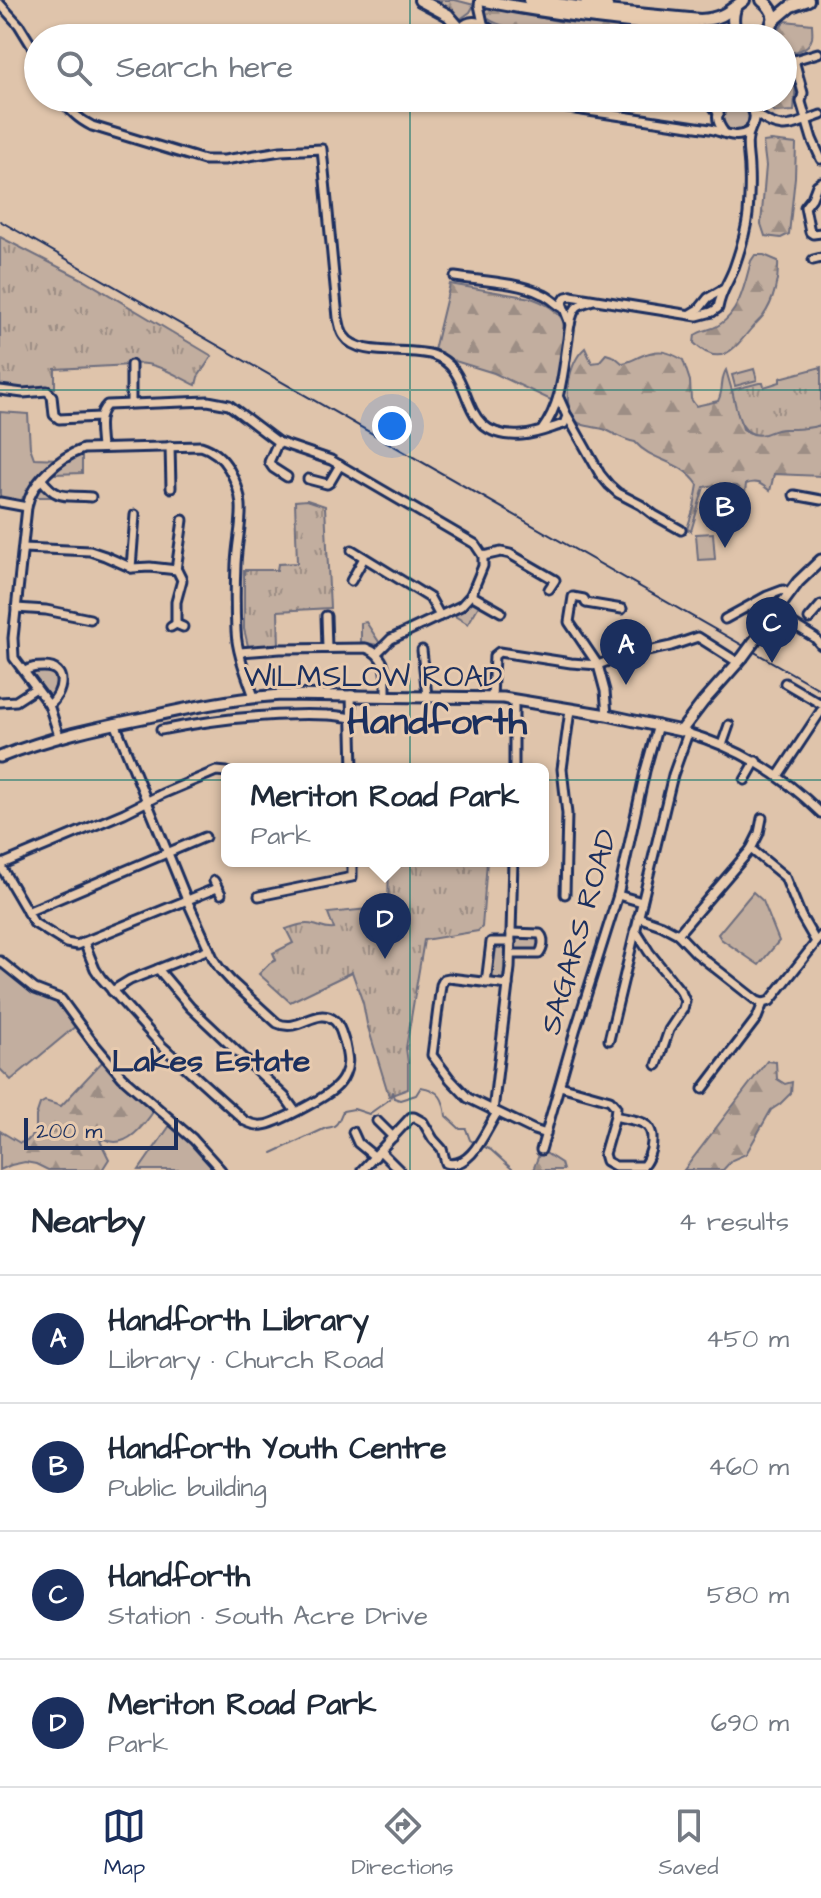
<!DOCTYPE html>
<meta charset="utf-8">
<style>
body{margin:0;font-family:"Architects Daughter",sans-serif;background:#f6f6f7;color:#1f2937}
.scale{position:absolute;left:24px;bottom:20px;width:154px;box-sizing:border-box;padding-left:8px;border:4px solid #1b2f5e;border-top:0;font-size:22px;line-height:28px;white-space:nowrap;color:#1b2f5e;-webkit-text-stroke:6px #e7caae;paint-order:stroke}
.you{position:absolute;left:392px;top:426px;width:28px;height:28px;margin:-20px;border:6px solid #fff;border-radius:50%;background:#1a73e8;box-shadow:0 0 0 12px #1a73e833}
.badge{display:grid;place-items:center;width:52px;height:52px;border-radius:50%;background:#1b2f5e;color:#fff;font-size:26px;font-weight:700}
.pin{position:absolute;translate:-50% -66px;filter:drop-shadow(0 2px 4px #0008)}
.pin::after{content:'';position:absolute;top:42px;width:28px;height:24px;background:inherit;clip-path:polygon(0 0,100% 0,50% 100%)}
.popup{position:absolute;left:221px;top:763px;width:328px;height:104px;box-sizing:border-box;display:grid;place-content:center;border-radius:12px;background:#fff;filter:drop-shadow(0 2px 6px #0005);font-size:26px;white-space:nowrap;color:#747a83}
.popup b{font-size:30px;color:#1f2937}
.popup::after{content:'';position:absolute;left:50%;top:100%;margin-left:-16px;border:16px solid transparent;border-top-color:#fff}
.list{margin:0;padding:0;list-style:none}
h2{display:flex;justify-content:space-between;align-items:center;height:104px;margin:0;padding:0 32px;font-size:34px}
h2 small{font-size:26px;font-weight:400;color:#747a83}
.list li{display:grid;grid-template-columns:52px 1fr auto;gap:24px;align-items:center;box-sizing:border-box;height:128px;padding:0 32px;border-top:2px solid #e0e1e3}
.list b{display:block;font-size:30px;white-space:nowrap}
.list p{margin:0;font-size:26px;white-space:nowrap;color:#747a83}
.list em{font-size:26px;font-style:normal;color:#747a83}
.icon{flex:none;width:44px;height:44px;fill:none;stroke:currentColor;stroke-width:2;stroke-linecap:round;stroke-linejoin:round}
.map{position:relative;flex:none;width:821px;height:1170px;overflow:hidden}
.search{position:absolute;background:#fff;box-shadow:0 2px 6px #0004;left:24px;right:24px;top:24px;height:88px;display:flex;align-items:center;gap:20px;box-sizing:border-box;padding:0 28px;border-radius:44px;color:#747a83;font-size:30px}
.sheet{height:616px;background:#fff}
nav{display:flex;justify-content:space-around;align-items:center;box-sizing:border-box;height:112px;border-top:2px solid #e0e1e3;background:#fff;font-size:22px;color:#747a83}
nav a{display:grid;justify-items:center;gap:4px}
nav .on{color:#1b2f5e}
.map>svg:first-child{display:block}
.grass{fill:#c2ae9f;stroke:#6e6e7e;stroke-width:2}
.forest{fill:url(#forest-firs);stroke:#6e6e7e;stroke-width:2}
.park{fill:url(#park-tufts);stroke:#6e6e7e;stroke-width:2}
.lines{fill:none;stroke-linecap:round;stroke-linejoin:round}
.stream{stroke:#686a7d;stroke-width:2}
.minor-casing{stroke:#1b2f5e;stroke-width:13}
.major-casing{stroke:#1b2f5e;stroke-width:15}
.highway-casing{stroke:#1b2f5e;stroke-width:16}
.minor{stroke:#e7caae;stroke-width:7}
.major{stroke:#e7caae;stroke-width:9}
.highway{stroke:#e7caae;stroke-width:10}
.rail{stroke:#1b2f5e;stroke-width:2}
.major-bridge-casing{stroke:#1b2f5e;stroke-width:15;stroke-linecap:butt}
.major-bridge{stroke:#e7caae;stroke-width:9}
.grid{fill:none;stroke:#0f766e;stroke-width:2;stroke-opacity:0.55}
.labels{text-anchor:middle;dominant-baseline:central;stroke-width:6;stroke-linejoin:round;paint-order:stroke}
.street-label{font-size:30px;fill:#1b2f5e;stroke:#e7caae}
.neighbourhood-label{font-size:32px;font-weight:bold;fill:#1b2f5e;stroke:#e7caae}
.district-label{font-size:38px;font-weight:bold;fill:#1b2f5e;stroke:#e7caae}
</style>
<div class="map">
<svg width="821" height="1170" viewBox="0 0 821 1170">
<defs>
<pattern id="forest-firs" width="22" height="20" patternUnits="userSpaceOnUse" patternTransform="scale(2)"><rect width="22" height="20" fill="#c2ae9f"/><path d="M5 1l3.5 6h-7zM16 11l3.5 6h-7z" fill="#9d8e85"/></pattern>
<pattern id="park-tufts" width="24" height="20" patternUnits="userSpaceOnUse" patternTransform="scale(2)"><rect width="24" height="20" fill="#c2ae9f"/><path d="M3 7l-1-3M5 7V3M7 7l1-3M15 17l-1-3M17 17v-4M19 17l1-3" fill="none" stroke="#9d8e85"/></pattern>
</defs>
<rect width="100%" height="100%" fill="#dfc4ab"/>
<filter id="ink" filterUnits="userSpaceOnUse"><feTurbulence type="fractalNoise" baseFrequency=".0125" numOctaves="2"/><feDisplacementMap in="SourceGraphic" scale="16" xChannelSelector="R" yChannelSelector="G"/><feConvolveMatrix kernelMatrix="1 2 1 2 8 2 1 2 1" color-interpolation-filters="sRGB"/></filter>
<g filter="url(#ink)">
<g class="grass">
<circle cx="736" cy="118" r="13"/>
<path d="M754 369 757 380 735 386 732 375Z"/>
<path d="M0 412 28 414 30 447 34 458 60 459 82 450V473L54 474 40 486 51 497H23L20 505 0 500Z"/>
<path d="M713 533 715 559 698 560 696 534Z"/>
<path d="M474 601 480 604 468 624 453 615 466 608Z"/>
<path d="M366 622 379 642 378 645 361 642V623Z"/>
<path d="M39 669 52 670 58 677 56 694 52 697H47L33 675 34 672Z"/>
<path d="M753 892 763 901 779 941 759 965 721 939 718 934Z"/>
<path d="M516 936H538L541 938 538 952 515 951Z"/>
<path d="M506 944 503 980 492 981V945Z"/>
<path d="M0 964 37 994 56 999 77 1025 11 1080 0 1069Z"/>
<path d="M171 1124 205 1155 219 1170H139Z"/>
</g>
<g class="forest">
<path d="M430 0H455L474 5 470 12 459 20 450 10Z"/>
<path d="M486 7 558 21 730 38C686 38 511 44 485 16Z"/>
<path d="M785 21 812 24C812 28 813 33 812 38 809 50 793 54 783 52V38H773Z"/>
<path d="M783 63 790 65 796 78 794 111 776 112 759 104V98H783Z"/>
<path d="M771 141 796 144 795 177 789 234 781 238 765 236 761 224 766 166 763 142Z"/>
<path d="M755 255H764L778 261C779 279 774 301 763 316 759 321 754 325 750 330 733 351 719 368 694 343L695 335C702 330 711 330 719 325 740 312 745 283 751 261Z"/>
<path d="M450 284 531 298C543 302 555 308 562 319 568 332 557 385 555 402L494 373 455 361 434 350Z"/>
<path d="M585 348 592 363 599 362 606 354 615 357 622 363C630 362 634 359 641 356 658 348 668 351 683 360L690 381 691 399 696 406 718 401C724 390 720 379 726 370L743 429C756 439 766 431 781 429 794 428 808 429 821 425V476L774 474 770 491C761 484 758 480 746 484L745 493 737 486 715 485 704 487 691 531 687 529 694 507 698 485C682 460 652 462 635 442 623 440 617 435 606 430 597 426 582 428 575 420 561 402 569 362 585 348Z"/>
<path d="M767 1061 776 1062 777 1079 785 1084 792 1082 791 1093 780 1104 771 1110 746 1154 732 1160 723 1170H684Z"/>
<path d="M102 1062 106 1063 155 1109C144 1126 125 1151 104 1139L100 1141 109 1159 102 1170H48L36 1164 25 1162 11 1165 0 1170V1131L20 1143 27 1141 36 1131V1116L40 1104 45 1101 61 1106Z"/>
<path d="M541 1150 561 1163 563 1170H533Z"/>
</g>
<g class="park">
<path d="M0 237 84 280 212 356 198 377 196 385C178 377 151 358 131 365L55 369V388L47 386 24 390 0 388Z"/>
<path d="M821 367V425C808 429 796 429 783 429 777 429 771 432 765 434 738 440 737 409 732 390L759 383H763L764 387 780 382V378Z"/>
<path d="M307 500 325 506 330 608 278 611 279 646H248L244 629V570H277L278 564 297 563 295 501Z"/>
<path d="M389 861H487L482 927 478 931 424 940 406 1048 408 1063V1089L389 1096 367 1024 363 1003 352 972 290 1002 259 974 270 963 276 960 273 953 293 943 286 929C295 926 304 922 314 925 322 927 325 930 334 929L328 913 388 907Z"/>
</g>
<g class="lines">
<g class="stream">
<path d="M481 1145 491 1150 513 1170"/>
<path d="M272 1153 326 1128C339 1127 338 1120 343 1111L354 1109 369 1114 390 1099 392 1092 394 1098 400 1100 416 1095 421 1087C440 1090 444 1099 446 1116L460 1129H466L470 1140 475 1143"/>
</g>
<defs>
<g id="minor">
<path d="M480 0 479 5 483 23"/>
<path d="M0 4 19 25 38 56"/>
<path d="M461 38C461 31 461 24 470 22 479 19 486 28 494 31 509 35 526 36 542 38"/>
<path d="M818 53 794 60 803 93 801 102 812 139 821 159"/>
<path d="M61 98C70 111 78 119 92 126L204 160H224L281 151 322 149 338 318C340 324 340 331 344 336 358 358 409 347 433 355 479 370 453 440 522 435 537 434 550 428 564 424L567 416 559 398"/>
<path d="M501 98 710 129C724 132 735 140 748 132"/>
<path d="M707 98 719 114"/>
<path d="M754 112C782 135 792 125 821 115"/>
<path d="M821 182 817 185 812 198 805 207 810 232 813 234 821 233"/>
<path d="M813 260 821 258"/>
<path d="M455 277C481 281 518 282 542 294 550 297 556 304 563 308"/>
<path d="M571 296 697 316 712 312"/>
<path d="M712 312 718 308C721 291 728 284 734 268 740 251 746 232 748 214 749 200 750 184 749 170 749 155 744 142 751 128 770 91 696 95 724 132"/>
<path d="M690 314 700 308 708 298 722 290"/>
<path d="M570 324 562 303 566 297 571 296"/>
<path d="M0 390 23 393 47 391 52 396 54 415 59 419 100 417"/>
<path d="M131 403V365"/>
<path d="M568 417 600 474 609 485 618 493 641 505 654 515 681 530"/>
<path d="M542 430C562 403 563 371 568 339 569 330 570 316 576 308 579 304 588 302 593 300"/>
<path d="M278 442 269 462 273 468 287 477"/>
<path d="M170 446 171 488"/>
<path d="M101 448C100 433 96 415 107 405L208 401 229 405 278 442 331 460 475 544 483 556V566L471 595 461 606 391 639 377 653"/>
<path d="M308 479 327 484 330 482 340 465"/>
<path d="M42 480C59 502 67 494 91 497"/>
<path d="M794 495 821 500"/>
<path d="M0 502 27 507"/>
<path d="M23 548 90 551 105 556 132 568 150 567 177 570 182 580 176 602V624"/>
<path d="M352 550 430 598 440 616"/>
<path d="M483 556 501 552 510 554 555 580 549 589"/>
<path d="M131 568 135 515"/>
<path d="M176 570 183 520"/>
<path d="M351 581 364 558"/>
<path d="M471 595 501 612"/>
<path d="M16 608 46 610 90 619"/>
<path d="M775 613 815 638 821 645"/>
<path d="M326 616 327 648"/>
<path d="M725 619 767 596 783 590 789 594"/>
<path d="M809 619 821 605"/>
<path d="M171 627 176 624 183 627"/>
<path d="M422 650 427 696"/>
<path d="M240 652 280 649 366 648C388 656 386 675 386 695"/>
<path d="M25 671C32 667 36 667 44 667 69 667 63 694 49 705"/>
<path d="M785 683 821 704"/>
<path d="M351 695 353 769"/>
<path d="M492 698 494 656 499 652 571 663 598 665 616 658 671 646 698 637 739 663"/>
<path d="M0 702 16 701 36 688"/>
<path d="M607 715 605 691 598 665 569 622 573 597 584 599 586 603 622 609"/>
<path d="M161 730C216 719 272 713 328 715 336 715 344 717 352 718"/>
<path d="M684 732C739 748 780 773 821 813"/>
<path d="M59 736 49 705 14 658 13 638 27 507C31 482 60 457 83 449L201 446C214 450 222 457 229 469 250 506 238 524 236 564 235 586 235 609 236 631 237 654 247 676 254 697"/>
<path d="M722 745 729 725"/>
<path d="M514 769V700"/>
<path d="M778 776 821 711"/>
<path d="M745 780 756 761"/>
<path d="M751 849 785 877 801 916 816 942"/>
<path d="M214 881 221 894"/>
<path d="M217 888 84 942 77 945 66 943 34 923 0 865 124 813 162 794 209 774 216 771 227 772"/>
<path d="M565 894 567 814 562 769 570 710"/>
<path d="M618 895 642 902"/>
<path d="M259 896 352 877V861"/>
<path d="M27 912 205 837"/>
<path d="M638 917 661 925 678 934 696 953 757 1001 763 1003"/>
<path d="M635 930 649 952 681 992 685 1001 683 1009 669 1030 657 1065"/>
<path d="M678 934 751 849 759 833 762 818"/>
<path d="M84 942 95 969 101 978 162 1046 245 1121C251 1124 256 1126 263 1125 276 1124 324 1098 334 1089 339 1085 343 1079 345 1074 350 1063 347 1055 345 1044 342 1036 341 1027 335 1021 316 1005 300 1034 277 1023L231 981 220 969 214 960 187 900 115 723"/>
<path d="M511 954H539C543 949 545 939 540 934L511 933"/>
<path d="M0 961 35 989 61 999 91 1040 122 1077 193 1139 221 1170"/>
<path d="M158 969 190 1007 285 1097 295 1111"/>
<path d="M486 983 491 942H511"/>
<path d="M508 985 449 978 444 979 441 985 432 1055 450 1079 468 1098 534 1130 546 1134"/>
<path d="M112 991 130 980 209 949"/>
<path d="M609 1040 673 775 688 733"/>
<path d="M560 1086 610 1100 616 1107 615 1116C638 1122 657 1119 651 1149 649 1156 648 1160 643 1166H615L606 1161 604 1154 615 1116"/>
<path d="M703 1089 757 1018 763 1003 770 1001 821 936"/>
<path d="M493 1111 510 968 513 861"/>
<path d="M377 1121 393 1137"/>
<path d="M353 1132 358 1143 375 1157"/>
<path d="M541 1150 575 1031 618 895 645 771 658 725"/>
<path d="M380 1151 399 1170"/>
<path d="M362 1170 411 1117H414L423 1122 433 1139 442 1149 446 1163C472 1170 486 1129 497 1113"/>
</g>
<g id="major">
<path d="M753 643 798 582 821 560"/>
<path d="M0 757C48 738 97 727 148 717 192 707 236 698 281 695L503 698 607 715 681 731 703 702 742 658"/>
</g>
<g id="highway">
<path d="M420 0 448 15 461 30"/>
<path d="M481 0C569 18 653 24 742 34"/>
<path d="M529 0 606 11 700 20C722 19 728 12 744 0"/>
<path d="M586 0 607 6"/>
<path d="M735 8C720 58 803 33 762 0"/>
<path d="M772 22 791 6 808 0"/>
</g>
</defs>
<use href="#minor" class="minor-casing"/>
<use href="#major" class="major-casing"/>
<use href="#highway" class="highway-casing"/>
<use href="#minor" class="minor"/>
<use href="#major" class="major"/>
<use href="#highway" class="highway"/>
<path class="rail" d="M0 221 821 690"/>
<defs>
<path id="major-bridge" d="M742 658 753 643"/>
</defs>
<use href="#major-bridge" class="major-bridge-casing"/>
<use href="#major-bridge" class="major-bridge"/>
</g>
</g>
<path class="grid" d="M410 0V38M410 98V1170M0 390H821M0 780H821"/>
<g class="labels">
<g class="street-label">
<text x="373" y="677">WILMSLOW ROAD</text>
<text transform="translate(579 932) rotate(-74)">SAGARS ROAD</text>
</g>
<g class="neighbourhood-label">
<text x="211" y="1061">Lakes Estate</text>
</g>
<g class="district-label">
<text x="437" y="723">Handforth</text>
</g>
</g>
</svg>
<div class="scale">200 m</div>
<div class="you"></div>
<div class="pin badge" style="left:626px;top:685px">A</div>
<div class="pin badge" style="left:725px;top:548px">B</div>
<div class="pin badge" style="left:772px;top:663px">C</div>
<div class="pin badge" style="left:385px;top:959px">D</div>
<div class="popup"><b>Meriton Road Park</b>Park</div>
<div class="search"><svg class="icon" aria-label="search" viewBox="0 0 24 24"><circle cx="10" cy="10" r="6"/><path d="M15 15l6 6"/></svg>Search here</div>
</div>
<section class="sheet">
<h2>Nearby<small>4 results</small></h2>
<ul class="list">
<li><span class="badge">A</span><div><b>Handforth Library</b><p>Library · Church Road</p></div><em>450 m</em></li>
<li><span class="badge">B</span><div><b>Handforth Youth Centre</b><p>Public building</p></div><em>460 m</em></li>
<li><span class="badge">C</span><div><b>Handforth</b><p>Station · South Acre Drive</p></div><em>580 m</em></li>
<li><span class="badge">D</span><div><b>Meriton Road Park</b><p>Park</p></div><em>690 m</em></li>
</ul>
</section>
<nav>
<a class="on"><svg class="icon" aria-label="map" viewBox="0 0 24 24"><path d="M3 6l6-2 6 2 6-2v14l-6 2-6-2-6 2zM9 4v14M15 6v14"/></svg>Map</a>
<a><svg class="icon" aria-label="directions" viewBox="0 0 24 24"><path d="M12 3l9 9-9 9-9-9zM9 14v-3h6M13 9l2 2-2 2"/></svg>Directions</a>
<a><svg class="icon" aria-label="saved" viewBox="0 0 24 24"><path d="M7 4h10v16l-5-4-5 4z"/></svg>Saved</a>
</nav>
